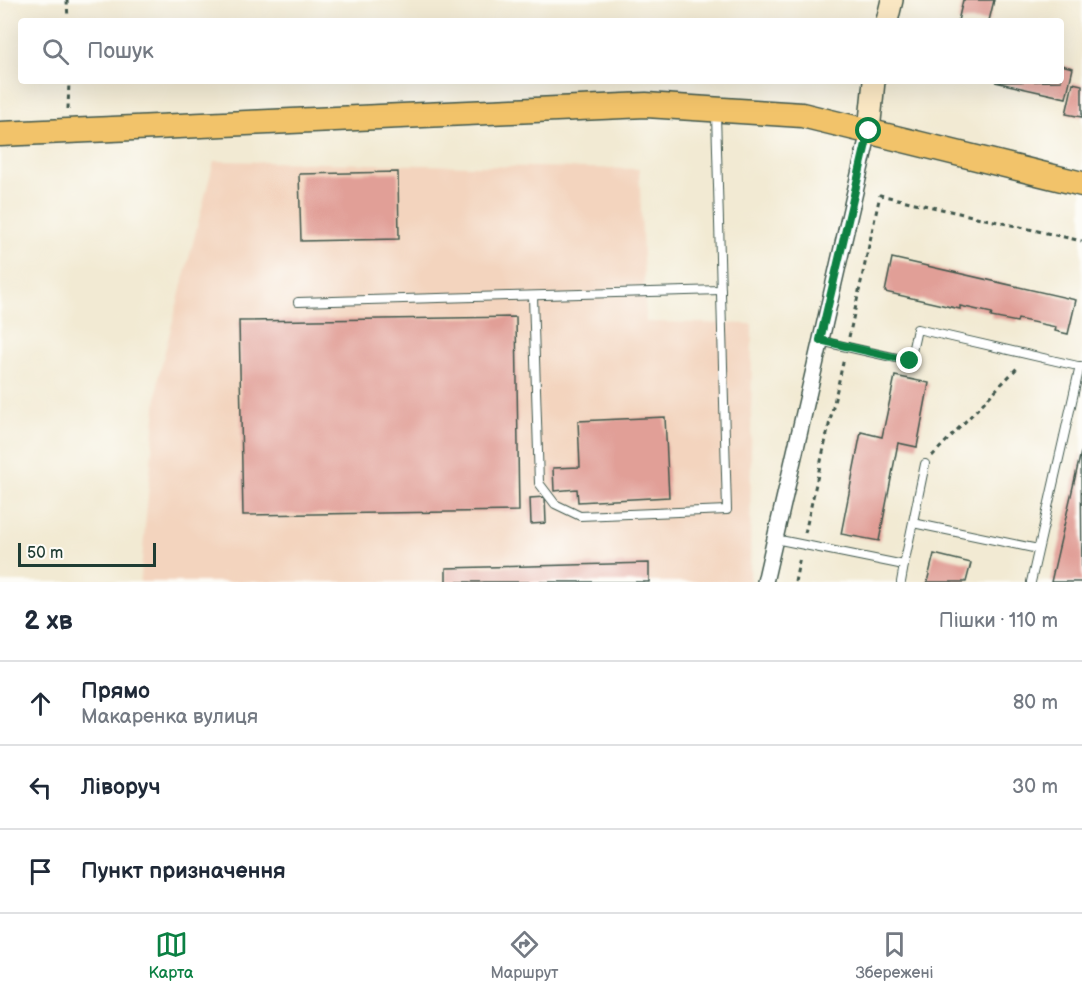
<!DOCTYPE html>
<html lang="uk">
<meta charset="utf-8">
<style>
body{margin:0;font-family:"Balsamiq Sans",sans-serif;background:#f2f2f3;color:#1f2937}
.scale{position:absolute;left:18px;bottom:15px;width:138px;box-sizing:border-box;padding-left:6px;border:3px solid #1f3d34;border-top:0;font-size:16px;line-height:21px;white-space:nowrap;color:#1f3d34;-webkit-text-stroke:4px #fdfcf7;paint-order:stroke}
.stop{position:absolute;width:18px;height:18px;margin:-14px;border:4px solid #0b8043;border-radius:50%;background:#fff}
.stop.end{background:#0b8043;border-color:#fff;box-shadow:0 2px 6px #0008}
.list{margin:0;padding:0;list-style:none}
h2{display:flex;justify-content:space-between;align-items:center;height:78px;margin:0;padding:0 24px;font-size:26px}
h2 small{font-size:20px;font-weight:400;color:#747a83}
.list li{display:grid;grid-template-columns:39px 1fr auto;gap:18px;align-items:center;box-sizing:border-box;height:84px;padding:0 24px;border-top:2px solid #e0e1e3}
.list b{display:block;font-size:22px;white-space:nowrap}
.list p{margin:0;font-size:20px;white-space:nowrap;color:#747a83}
.list em{font-size:20px;font-style:normal;color:#747a83}
.icon{flex:none;width:33px;height:33px;fill:none;stroke:currentColor;stroke-width:2;stroke-linecap:round;stroke-linejoin:round}
.map{position:relative;flex:none;width:1082px;height:582px;overflow:hidden}
.search{position:absolute;background:#fff;box-shadow:0 6px 24px #0002;left:18px;right:18px;top:18px;height:66px;display:flex;align-items:center;gap:15px;box-sizing:border-box;padding:0 21px;border-radius:6px;color:#747a83;font-size:22px}
.sheet{height:330px;background:#fff}
nav{display:flex;justify-content:space-around;align-items:center;box-sizing:border-box;height:84px;border-top:2px solid #e0e1e3;background:#fff;font-size:16px;color:#747a83}
nav a{display:grid;justify-items:center;gap:3px}
nav .on{color:#0b8043}
.map>svg:first-child{display:block}
.built{fill:#f3d4be}
.building{fill:#e19f97}
.lines{fill:none;stroke-linecap:round;stroke-linejoin:round}
.lane-casing{stroke:#3f574c;stroke-width:10}
.street-casing{stroke:#3f574c;stroke-width:18}
.secondary-casing{stroke:#3f574c;stroke-width:24}
.primary-casing{stroke:#3f574c;stroke-width:27}
.path{stroke:#3f574c;stroke-width:3;stroke-dasharray:4.5 4.5;stroke-linecap:butt}
.lane{stroke:#fff;stroke-width:8}
.street{stroke:#fff;stroke-width:15}
.secondary{stroke:#fae7c3;stroke-width:21}
.primary{stroke:#f2c36a;stroke-width:24}
.route{stroke:#0b8043;stroke-width:8}
</style>
<div class="map">
<svg width="1082" height="582" viewBox="0 0 1082 582">
<rect width="100%" height="100%" fill="#fdfcf7"/>
<filter id="ink" filterUnits="userSpaceOnUse"><feTurbulence type="fractalNoise" baseFrequency=".0167" numOctaves="2"/><feDisplacementMap in="SourceGraphic" scale="12" xChannelSelector="R" yChannelSelector="G"/><feConvolveMatrix kernelMatrix="1 2 1 2 8 2 1 2 1" color-interpolation-filters="sRGB"/></filter>
<filter id="wash" filterUnits="userSpaceOnUse"><feTurbulence type="fractalNoise" baseFrequency=".008" numOctaves="4" result="noise"/><feDisplacementMap in="SourceGraphic" scale="24" xChannelSelector="R" yChannelSelector="G"/><feGaussianBlur stdDeviation="1.35" result="paint"/><feColorMatrix in="noise" values="0 0 0 0 0 0 0 0 0 0 0 0 0 0 0 0 0 1.4 0 .05"/><feComposite in="paint" operator="in"/></filter>
<g filter="url(#wash)">
<rect width="100%" height="100%" fill="#f2ead3"/>
<path class="built" d="M214 161 639 169 646 322 752 324 750 582H140L159 375Z"/>
<g id="blocks">
<g class="building">
<path d="M963 0H994L989 21H958Z"/>
<path d="M1061 65 1073 68 1066 98 995 82 1061 81Z"/>
<path d="M1073 83 1082 85V117L1066 114Z"/>
<path d="M398 172 399 239 301 241 299 174Z"/>
<path d="M892 258 1076 300 1068 334 1055 331 1056 327 1018 319 1017 322 991 317 992 313 960 306V309L885 292Z"/>
<path d="M516 317 519 511 243 515 239 321Z"/>
<path d="M895 376 929 383 917 447 898 443 879 541 841 534 861 432 882 437Z"/>
<path d="M665 417 669 497 578 502 577 489 554 491 553 468 580 467 578 421Z"/>
<path d="M1081 452 1082 582H1051Z"/>
<path d="M545 497 546 523 531 524 530 498Z"/>
<path d="M934 554 971 563 966 582H927Z"/>
<path d="M649 563V582H446V568Z"/>
</g>
</g>
</g>
<g filter="url(#ink)">
<use href="#blocks" fill-opacity="0" stroke="#3f574c" stroke-width="1.5"/>
<g class="lines">
<defs>
<g id="lane">
<path d="M533 296 539 483 555 504 580 516 727 510 716 114"/>
<path d="M298 302 721 290"/>
<path d="M820 341 910 361 917 329 1082 367"/>
<path d="M913 523 1038 549"/>
<path d="M775 539 904 565 925 464"/>
<path d="M901 582 904 565"/>
<path d="M1031 582 1080 366"/>
</g>
<path id="street" d="M765 582 869 131"/>
<g id="secondary">
<path d="M887 21 892 0"/>
<path d="M869 131 874 81"/>
</g>
<path id="primary" d="M0 134 646 105 802 115 1082 184"/>
</defs>
<use href="#lane" class="lane-casing"/>
<use href="#street" class="street-casing"/>
<use href="#secondary" class="secondary-casing"/>
<use href="#primary" class="primary-casing"/>
<g class="path">
<path d="M67 0 68 21"/>
<path d="M68 109 69 81"/>
<path d="M849 337 880 195 1082 241"/>
<path d="M932 456 1019 366"/>
<path d="M805 533 844 358"/>
<path d="M795 582 800 557"/>
</g>
<use href="#lane" class="lane"/>
<use href="#street" class="street"/>
<use href="#secondary" class="secondary"/>
<use href="#primary" class="primary"/>
</g>
</g>
<g class="lines" filter="url(#ink)">
<path class="route" d="M869 131 820 340 910 361"/>
</g>
</svg>
<div class="scale">50 m</div>
<div class="stop" style="left:869px;top:131px"></div>
<div class="stop end" style="left:910px;top:361px"></div>
<div class="search"><svg class="icon" aria-label="search" viewBox="0 0 24 24"><circle cx="10" cy="10" r="6"/><path d="M15 15l6 6"/></svg>Пошук</div>
</div>
<section class="sheet">
<h2>2 хв<small>Пішки · 110 m</small></h2>
<ul class="list">
<li><svg class="icon" aria-label="ahead" viewBox="0 0 24 24"><path d="M12 20V5M6 11l6-6 6 6"/></svg><div><b>Прямо</b><p>Макаренка вулиця</p></div><em>80 m</em></li>
<li><svg class="icon" aria-label="left" viewBox="0 0 24 24"><path d="M17 20v-9H6M10 6l-5 5 5 5"/></svg><div><b>Ліворуч</b></div><em>30 m</em></li>
<li><svg class="icon" aria-label="arrive" viewBox="0 0 24 24"><path d="M6 21V4h12l-3 4 3 4H6"/></svg><div><b>Пункт призначення</b></div></li>
</ul>
</section>
<nav>
<a class="on"><svg class="icon" aria-label="map" viewBox="0 0 24 24"><path d="M3 6l6-2 6 2 6-2v14l-6 2-6-2-6 2zM9 4v14M15 6v14"/></svg>Карта</a>
<a><svg class="icon" aria-label="directions" viewBox="0 0 24 24"><path d="M12 3l9 9-9 9-9-9zM9 14v-3h6M13 9l2 2-2 2"/></svg>Маршрут</a>
<a><svg class="icon" aria-label="saved" viewBox="0 0 24 24"><path d="M7 4h10v16l-5-4-5 4z"/></svg>Збережені</a>
</nav>
